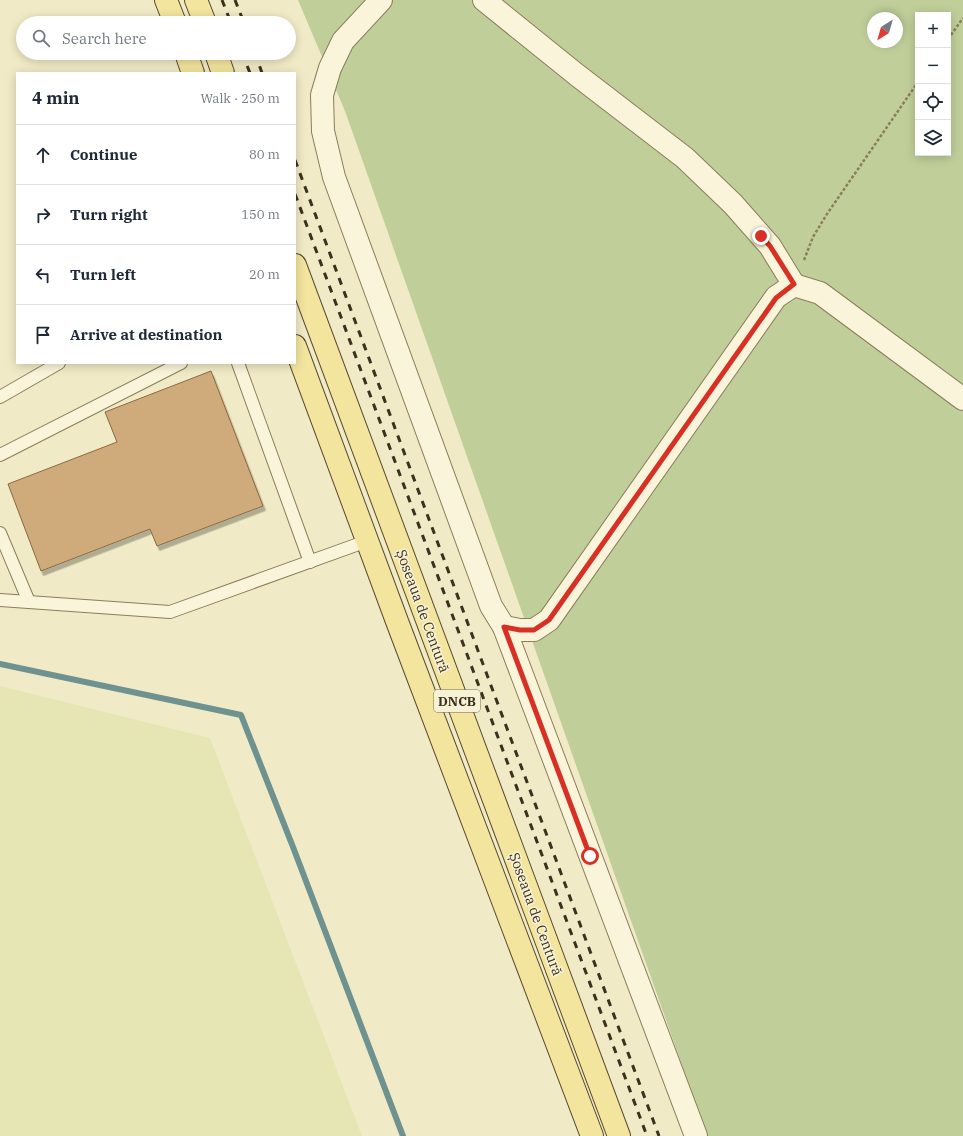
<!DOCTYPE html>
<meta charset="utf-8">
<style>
body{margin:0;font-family:"IBM Plex Serif",serif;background:#f6f6f7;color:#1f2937}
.controls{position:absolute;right:12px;top:12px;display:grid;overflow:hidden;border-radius:0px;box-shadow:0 2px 10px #0003}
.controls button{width:36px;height:36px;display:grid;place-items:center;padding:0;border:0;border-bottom:1px solid #e0e1e3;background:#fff;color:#1f2937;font:20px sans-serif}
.compass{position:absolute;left:867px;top:12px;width:36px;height:36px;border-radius:50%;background:#fff;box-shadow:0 2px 10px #0003;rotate:217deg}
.stop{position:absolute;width:12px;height:12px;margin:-9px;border:3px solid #d93025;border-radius:50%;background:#fff}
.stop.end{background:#d93025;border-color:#fff;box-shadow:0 1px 4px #0008}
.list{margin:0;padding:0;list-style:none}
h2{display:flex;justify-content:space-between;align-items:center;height:52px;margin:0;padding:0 16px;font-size:17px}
h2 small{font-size:13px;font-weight:400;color:#747a83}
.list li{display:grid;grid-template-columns:26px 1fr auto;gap:12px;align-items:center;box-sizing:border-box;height:60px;padding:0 16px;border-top:1px solid #e0e1e3}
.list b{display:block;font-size:15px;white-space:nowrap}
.list em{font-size:13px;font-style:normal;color:#747a83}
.icon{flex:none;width:22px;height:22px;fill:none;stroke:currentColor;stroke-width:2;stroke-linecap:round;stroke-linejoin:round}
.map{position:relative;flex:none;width:963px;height:1136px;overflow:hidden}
.search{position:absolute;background:#fff;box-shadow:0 2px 10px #0003;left:16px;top:16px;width:280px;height:44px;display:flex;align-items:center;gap:10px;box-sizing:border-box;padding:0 14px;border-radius:22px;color:#747a83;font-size:15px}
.panel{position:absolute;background:#fff;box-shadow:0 2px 10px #0003;left:16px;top:72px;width:280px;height:292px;border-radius:0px}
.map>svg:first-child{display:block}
.farmland{fill:#e6e5b4}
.green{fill:#c0cf9a;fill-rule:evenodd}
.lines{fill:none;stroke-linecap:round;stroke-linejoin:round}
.stream{stroke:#6e928f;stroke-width:6}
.building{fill:#cfab7b;stroke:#8c6a40;filter:url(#shadow)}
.service-casing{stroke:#8c7d5b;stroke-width:14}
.minor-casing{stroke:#8c7d5b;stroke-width:24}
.primary-casing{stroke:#5a4a2f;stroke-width:24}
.path{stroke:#8c7d5b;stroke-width:2.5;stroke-dasharray:3 2;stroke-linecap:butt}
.service{stroke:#faf5da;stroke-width:12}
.minor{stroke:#faf5da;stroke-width:22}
.primary{stroke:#f3e59e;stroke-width:22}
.rail{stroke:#3c311f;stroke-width:3;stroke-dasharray:7 7;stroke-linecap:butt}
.route{stroke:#d93025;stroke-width:5}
.labels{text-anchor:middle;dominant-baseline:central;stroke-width:3;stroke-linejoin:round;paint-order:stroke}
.shield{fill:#f7f2d6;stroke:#746b56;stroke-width:1}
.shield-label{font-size:13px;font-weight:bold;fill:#3c311f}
.street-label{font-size:14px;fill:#3c311f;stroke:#f7f2d6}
</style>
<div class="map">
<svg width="963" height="1136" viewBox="0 0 963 1136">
<defs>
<filter id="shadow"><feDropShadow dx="2.5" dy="4.5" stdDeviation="0" flood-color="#0004"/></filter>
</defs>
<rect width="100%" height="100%" fill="#f0eac6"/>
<path class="farmland" d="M0 686 210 738 362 1136H0Z"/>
<path class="green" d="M298 0H963V1136H707L345 111ZM918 15H948V153H918ZM873 18H897V42H873Z"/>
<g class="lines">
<path class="stream" d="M0 664 241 715 293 847 403 1136"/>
</g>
<path class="building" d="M211 371 263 506 157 546 150 529 41 571 8 484 117 442 105 412Z"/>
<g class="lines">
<defs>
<g id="service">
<path d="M238 363 310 562"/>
<path d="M0 397 59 363"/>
<path d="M0 455 181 363"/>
<path d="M0 533 29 602"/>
<path d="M0 600 170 612 367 541"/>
</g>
<g id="minor">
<path d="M381 0 343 41 330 68 322 95 323 131 334 177 491 606 504 627 696 1136"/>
<path d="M484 0 577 75 685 158 733 204 770 246 794 285"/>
<path d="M504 627 520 630H534L549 620 776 297 794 285 820 293 963 399"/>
</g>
<g id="primary">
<path d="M166 0 175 23"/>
<path d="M196 0 205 23"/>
<path d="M186 53 193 73"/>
<path d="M216 53 223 73"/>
<path d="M295 265 619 1136"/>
<path d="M295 346 398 624 592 1136"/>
</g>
</defs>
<use href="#service" class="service-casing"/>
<use href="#minor" class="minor-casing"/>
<use href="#primary" class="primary-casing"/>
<g class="path">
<path d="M948 39 963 18"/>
<path d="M804 260 813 237 827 214 918 82"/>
</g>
<use href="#service" class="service"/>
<use href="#minor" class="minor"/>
<use href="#primary" class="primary"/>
<g class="rail">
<path d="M222 0 231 23"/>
<path d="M235 0 244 23"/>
<path d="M242 53 250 73"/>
<path d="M255 53 262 73"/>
<path d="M295 160 659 1136"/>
<path d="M295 194 647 1136"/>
</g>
</g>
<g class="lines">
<path class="route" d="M590 856 504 627 520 630H534L549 620 776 298 794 284 770 246 761 236"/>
</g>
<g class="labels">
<rect class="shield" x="434" y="690" width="46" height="22" rx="3"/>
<g class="shield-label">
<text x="457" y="701">DNCB</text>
</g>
<g class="street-label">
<text transform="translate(423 611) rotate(70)">Șoseaua de Centură</text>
<text transform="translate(536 914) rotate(70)">Șoseaua de Centură</text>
</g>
</g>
</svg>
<div class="controls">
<button>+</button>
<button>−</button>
<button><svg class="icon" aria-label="locate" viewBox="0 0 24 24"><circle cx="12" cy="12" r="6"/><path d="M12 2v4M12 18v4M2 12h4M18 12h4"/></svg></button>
<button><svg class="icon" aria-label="layers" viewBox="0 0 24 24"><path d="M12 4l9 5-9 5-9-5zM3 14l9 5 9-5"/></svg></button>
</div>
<svg class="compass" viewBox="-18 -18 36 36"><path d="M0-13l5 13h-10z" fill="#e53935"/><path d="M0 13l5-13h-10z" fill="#747a83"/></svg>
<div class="stop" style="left:590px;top:856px"></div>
<div class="stop end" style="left:761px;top:236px"></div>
<div class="search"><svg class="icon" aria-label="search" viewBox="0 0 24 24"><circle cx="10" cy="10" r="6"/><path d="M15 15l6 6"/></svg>Search here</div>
<section class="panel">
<h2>4 min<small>Walk · 250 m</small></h2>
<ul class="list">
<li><svg class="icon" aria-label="ahead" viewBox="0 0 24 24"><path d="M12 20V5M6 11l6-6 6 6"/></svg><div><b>Continue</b></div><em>80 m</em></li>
<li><svg class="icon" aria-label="right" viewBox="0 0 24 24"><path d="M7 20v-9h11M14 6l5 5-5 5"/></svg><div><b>Turn right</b></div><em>150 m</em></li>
<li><svg class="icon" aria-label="left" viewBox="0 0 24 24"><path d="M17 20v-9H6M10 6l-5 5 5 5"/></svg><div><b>Turn left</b></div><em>20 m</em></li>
<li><svg class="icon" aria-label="arrive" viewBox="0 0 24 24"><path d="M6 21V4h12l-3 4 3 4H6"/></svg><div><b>Arrive at destination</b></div></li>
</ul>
</section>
</div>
